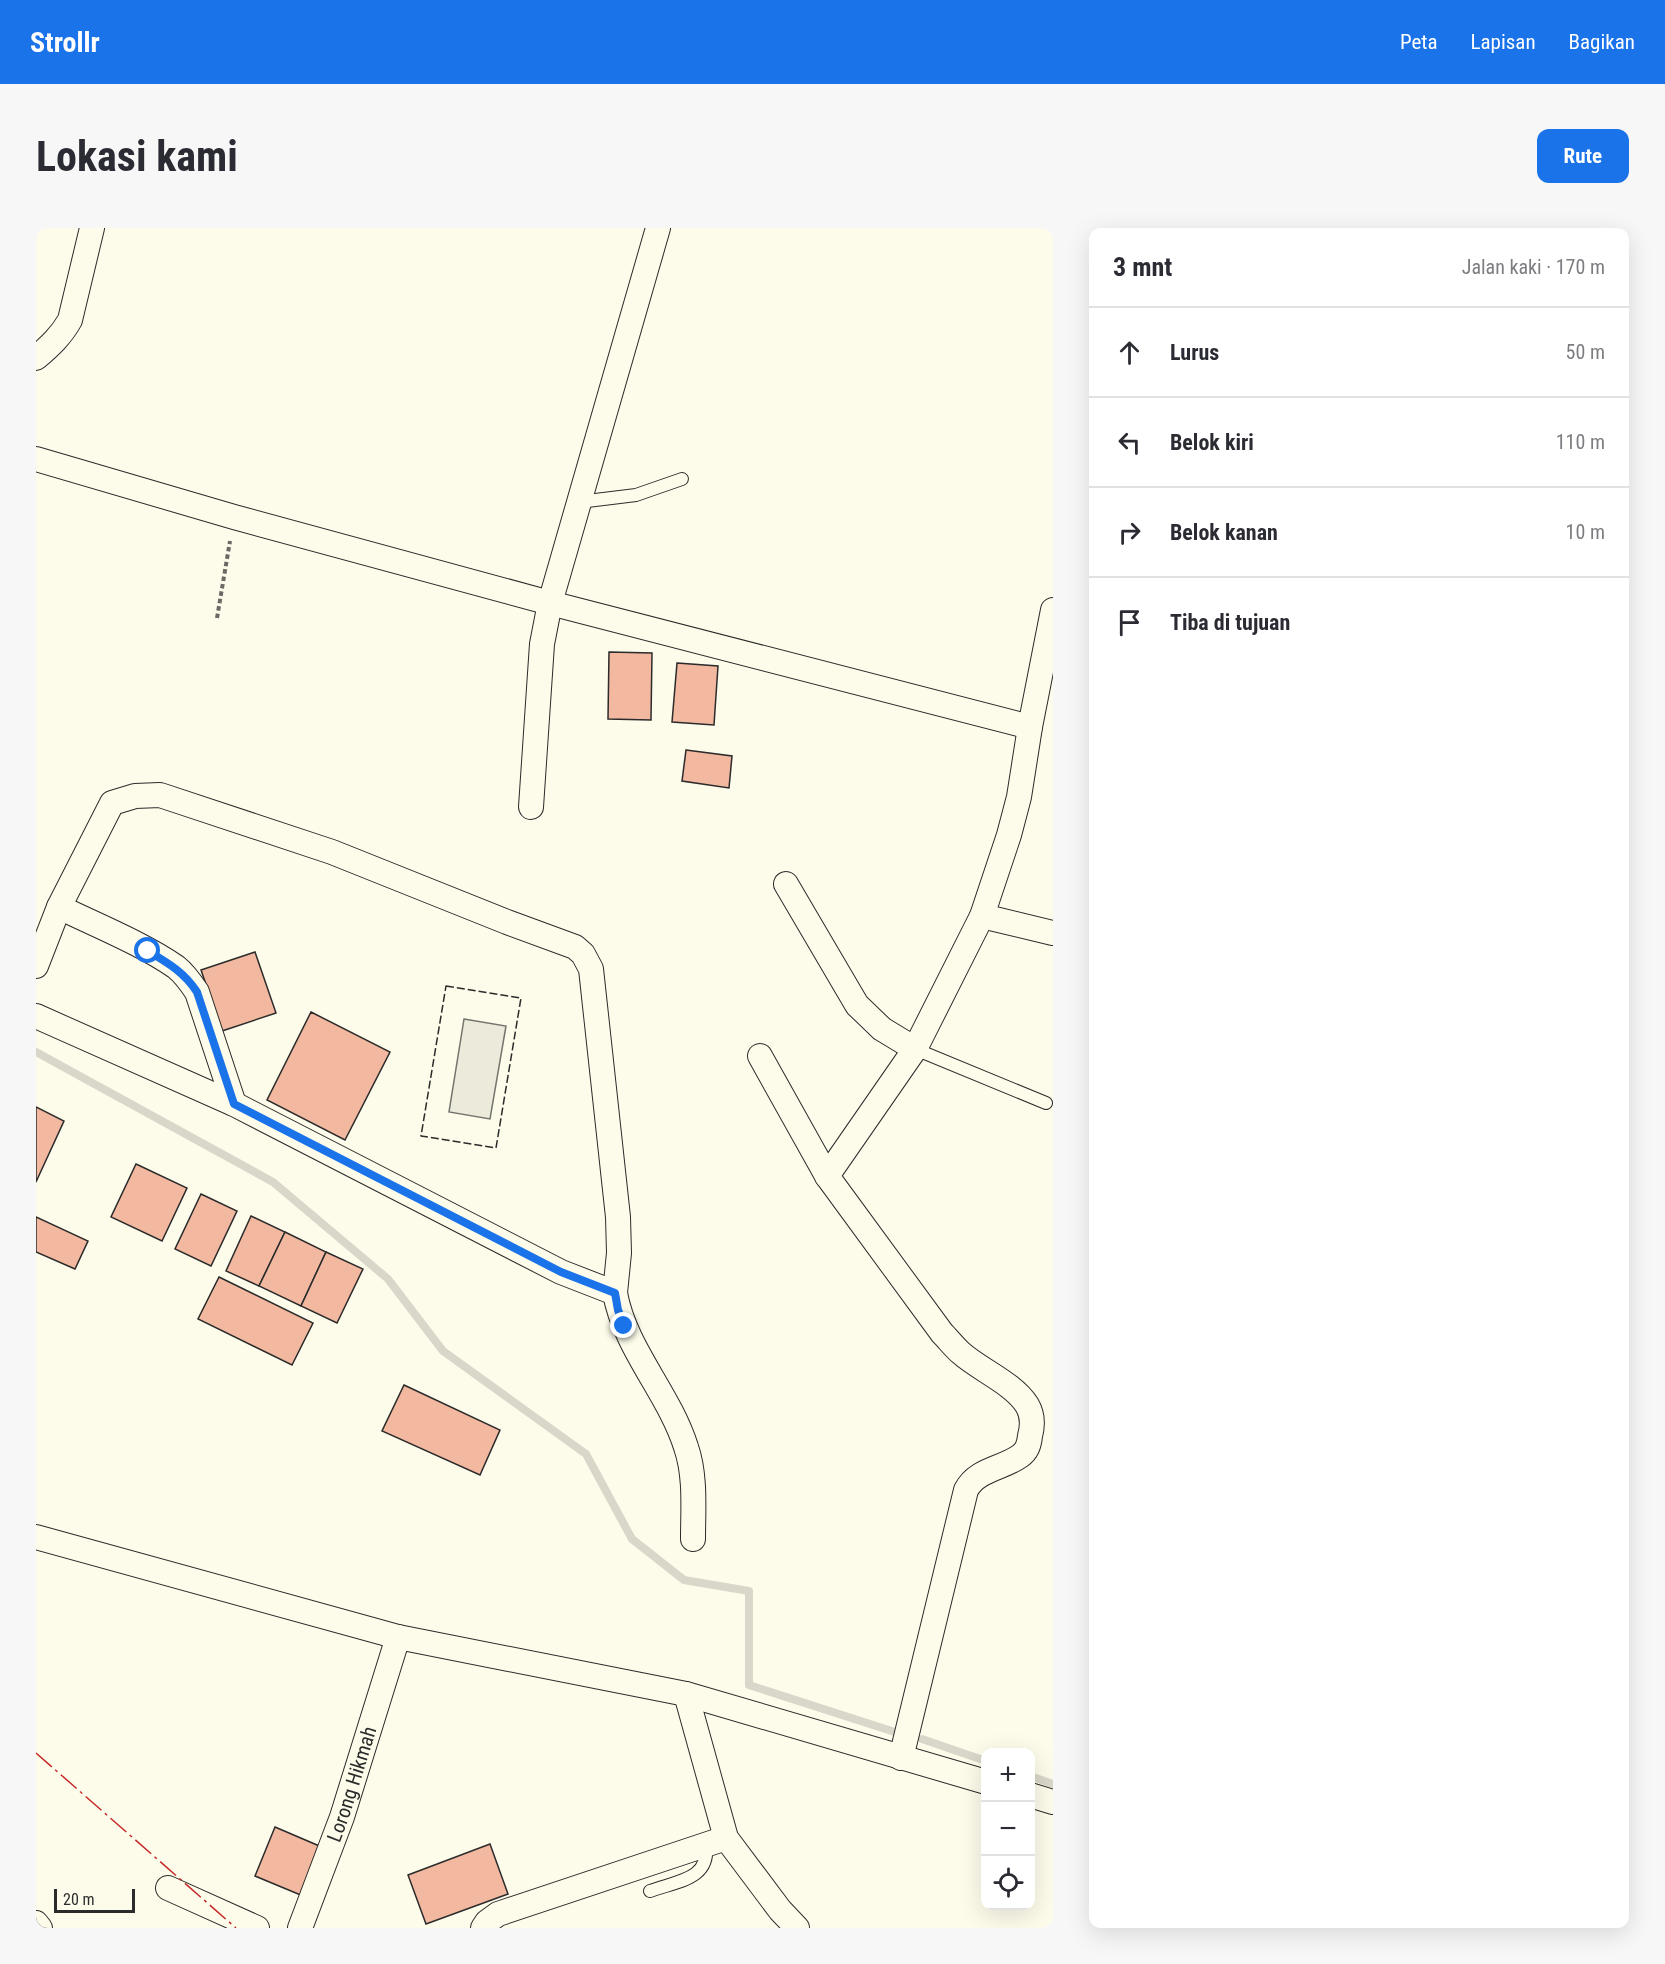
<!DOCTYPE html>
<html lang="id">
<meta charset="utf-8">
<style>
body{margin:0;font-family:"Roboto Condensed",sans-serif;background:#f7f7f7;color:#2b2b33}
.controls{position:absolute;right:18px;bottom:18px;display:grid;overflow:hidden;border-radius:12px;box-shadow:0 6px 24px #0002}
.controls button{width:54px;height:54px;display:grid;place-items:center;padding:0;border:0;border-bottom:2px solid #e1e1e2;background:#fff;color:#2b2b33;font:30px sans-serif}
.scale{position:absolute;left:18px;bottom:15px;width:81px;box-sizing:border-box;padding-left:6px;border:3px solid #2b2b2b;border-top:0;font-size:16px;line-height:21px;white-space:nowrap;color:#2b2b2b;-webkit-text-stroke:4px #fdfbea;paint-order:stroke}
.stop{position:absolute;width:18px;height:18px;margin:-14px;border:4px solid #1a73e8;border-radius:50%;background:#fff}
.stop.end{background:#1a73e8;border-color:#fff;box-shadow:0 2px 6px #0008}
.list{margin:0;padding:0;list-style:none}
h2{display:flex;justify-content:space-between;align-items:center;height:78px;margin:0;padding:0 24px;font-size:26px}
h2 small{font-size:20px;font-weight:400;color:#7c7c81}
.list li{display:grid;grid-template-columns:39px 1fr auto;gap:18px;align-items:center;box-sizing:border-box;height:90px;padding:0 24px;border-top:2px solid #e1e1e2}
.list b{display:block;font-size:22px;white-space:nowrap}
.list em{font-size:20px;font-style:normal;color:#7c7c81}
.icon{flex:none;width:33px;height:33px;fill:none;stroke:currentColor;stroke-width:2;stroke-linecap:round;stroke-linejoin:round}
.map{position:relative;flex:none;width:1017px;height:1700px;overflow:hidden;border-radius:12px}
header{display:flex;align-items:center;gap:36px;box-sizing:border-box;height:84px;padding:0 30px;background:#1a73e8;color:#fff}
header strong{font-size:28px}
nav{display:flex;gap:33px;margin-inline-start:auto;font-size:21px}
.intro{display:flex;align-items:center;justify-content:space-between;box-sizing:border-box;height:144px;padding:0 36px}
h1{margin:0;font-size:42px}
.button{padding:15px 27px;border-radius:12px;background:#1a73e8;color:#fff;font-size:21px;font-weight:700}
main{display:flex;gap:36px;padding:0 36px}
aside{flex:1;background:#fff;border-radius:12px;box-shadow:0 6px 24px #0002}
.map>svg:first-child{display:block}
.green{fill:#ecebdb;stroke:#74746e;stroke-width:1.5}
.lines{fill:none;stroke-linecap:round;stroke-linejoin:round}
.stream{stroke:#d8d7c9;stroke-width:8}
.building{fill:#f2b8a0;stroke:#2b2b2b;stroke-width:1.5}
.lane-casing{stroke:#2b2b2b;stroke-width:14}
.street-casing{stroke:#2b2b2b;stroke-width:26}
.path{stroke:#6a6964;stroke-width:4;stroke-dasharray:4.5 3;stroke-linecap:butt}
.lane{stroke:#fdfbea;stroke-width:12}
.street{stroke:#fdfbea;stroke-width:24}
.fence{stroke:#2b2b2b;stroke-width:1.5;stroke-dasharray:8 3;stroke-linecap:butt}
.power{stroke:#c62828;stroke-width:1.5;stroke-dasharray:21 4.5 3 4.5;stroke-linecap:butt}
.route{stroke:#1a73e8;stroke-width:8}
.labels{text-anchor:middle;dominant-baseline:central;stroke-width:4.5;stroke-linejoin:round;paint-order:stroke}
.street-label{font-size:20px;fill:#2b2b2b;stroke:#fdfbea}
</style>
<header>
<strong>Strollr</strong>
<nav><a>Peta</a><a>Lapisan</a><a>Bagikan</a></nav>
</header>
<div class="intro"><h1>Lokasi kami</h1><a class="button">Rute</a></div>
<main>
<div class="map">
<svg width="1017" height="1700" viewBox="0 0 1017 1700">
<rect width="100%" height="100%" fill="#fdfbea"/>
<path class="green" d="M428 791 470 798 454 891 413 884Z"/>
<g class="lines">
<g class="stream">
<path d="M0 824 237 954 352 1051 407 1123 550 1226 596 1311 648 1352 713 1363V1457L865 1506"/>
<path d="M886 1511 950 1533"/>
<path d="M994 1548 1017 1556"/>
</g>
</g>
<g class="building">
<path d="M573 424 616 425 615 492 572 491Z"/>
<path d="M641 435 682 438 678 497 636 494Z"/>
<path d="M650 522 696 528 693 560 646 553Z"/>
<path d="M219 724 240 785 186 803 165 742Z"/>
<path d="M275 784 354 824 309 912 231 872Z"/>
<path d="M0 879 28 893 0 954Z"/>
<path d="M100 936 151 960 126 1013 75 989Z"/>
<path d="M165 966 201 983 175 1038 139 1021Z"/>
<path d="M215 988 249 1004 223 1058 190 1043Z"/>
<path d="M0 989 52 1013 39 1041 0 1024Z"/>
<path d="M249 1004 290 1024 265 1078 223 1058Z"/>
<path d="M290 1024 327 1041 301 1095 265 1078Z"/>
<path d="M183 1049 277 1095 256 1137 162 1091Z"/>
<path d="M368 1157 464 1202 444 1247 346 1203Z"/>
<path d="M239 1599 288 1620 267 1668 219 1648Z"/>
<path d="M454 1616 472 1666 390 1696 372 1647Z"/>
</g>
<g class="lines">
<defs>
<g id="lane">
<path d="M543 274 600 267 646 251"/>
<path d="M879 821 1010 875"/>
<path d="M614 1663C641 1653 674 1652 670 1617"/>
</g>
<g id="street">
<path d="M0 130C14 118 25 108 34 92L56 0"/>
<path d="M0 231 198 289 514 375 994 499"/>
<path d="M495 579 506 416 514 375 622 0"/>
<path d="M750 656 821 777 846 801 879 821"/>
<path d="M23 679C60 697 107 716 140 739 149 746 155 755 161 764L198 876"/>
<path d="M946 688 1017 705"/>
<path d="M0 738 23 679 76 575 99 568 124 567 296 624 471 694 539 719 547 726 555 741 582 989 583 1025 579 1065 525 1044 198 876 0 788"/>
<path d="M724 828 791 948 906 1105C912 1111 918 1119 925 1125 944 1142 977 1155 991 1177 997 1187 997 1197 994 1208 993 1217 991 1223 984 1228 966 1241 941 1241 930 1262L865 1530"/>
<path d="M791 948 879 821 946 688 973 607 983 569 994 499 1017 382"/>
<path d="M579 1065C589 1121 633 1165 650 1219 660 1248 657 1281 657 1311"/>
<path d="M0 1309 362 1409 650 1466 950 1554"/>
<path d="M650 1466 690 1610 744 1682 761 1700"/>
<path d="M994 1567 1017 1574"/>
<path d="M132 1660 221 1700"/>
<path d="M0 1695 4 1700"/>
<path id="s1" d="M264 1700 306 1589 362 1409"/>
<path d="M447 1700 451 1694 462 1686 690 1610"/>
</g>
</defs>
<use href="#lane" class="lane-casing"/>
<use href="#street" class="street-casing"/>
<path class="path" d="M181 390 194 313"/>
<use href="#lane" class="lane"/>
<use href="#street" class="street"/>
<path class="fence" d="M410 758 485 770 460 920 385 908Z"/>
<path class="power" d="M0 1525 200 1700"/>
</g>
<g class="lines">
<path class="route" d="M112 723C132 735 148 744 161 764L198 876 525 1044 579 1065 582 1082 588 1098"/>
</g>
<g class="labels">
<g class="street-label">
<text stroke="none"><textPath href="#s1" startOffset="153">Lorong Hikmah</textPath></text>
</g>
</g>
</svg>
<div class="controls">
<button>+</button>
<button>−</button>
<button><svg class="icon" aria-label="locate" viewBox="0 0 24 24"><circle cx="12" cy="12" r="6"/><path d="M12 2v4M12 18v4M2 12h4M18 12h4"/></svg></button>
</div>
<div class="scale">20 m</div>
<div class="stop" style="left:112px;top:723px"></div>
<div class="stop end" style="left:588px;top:1098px"></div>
</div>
<aside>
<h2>3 mnt<small>Jalan kaki · 170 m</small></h2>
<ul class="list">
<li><svg class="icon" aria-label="ahead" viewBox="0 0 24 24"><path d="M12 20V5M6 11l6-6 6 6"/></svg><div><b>Lurus</b></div><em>50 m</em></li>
<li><svg class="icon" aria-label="left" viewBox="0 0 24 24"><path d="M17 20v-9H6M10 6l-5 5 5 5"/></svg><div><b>Belok kiri</b></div><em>110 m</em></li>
<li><svg class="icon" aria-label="right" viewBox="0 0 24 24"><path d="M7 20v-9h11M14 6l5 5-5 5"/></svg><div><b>Belok kanan</b></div><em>10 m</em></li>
<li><svg class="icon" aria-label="arrive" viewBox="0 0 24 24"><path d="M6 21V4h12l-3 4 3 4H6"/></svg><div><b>Tiba di tujuan</b></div></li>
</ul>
</aside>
</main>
